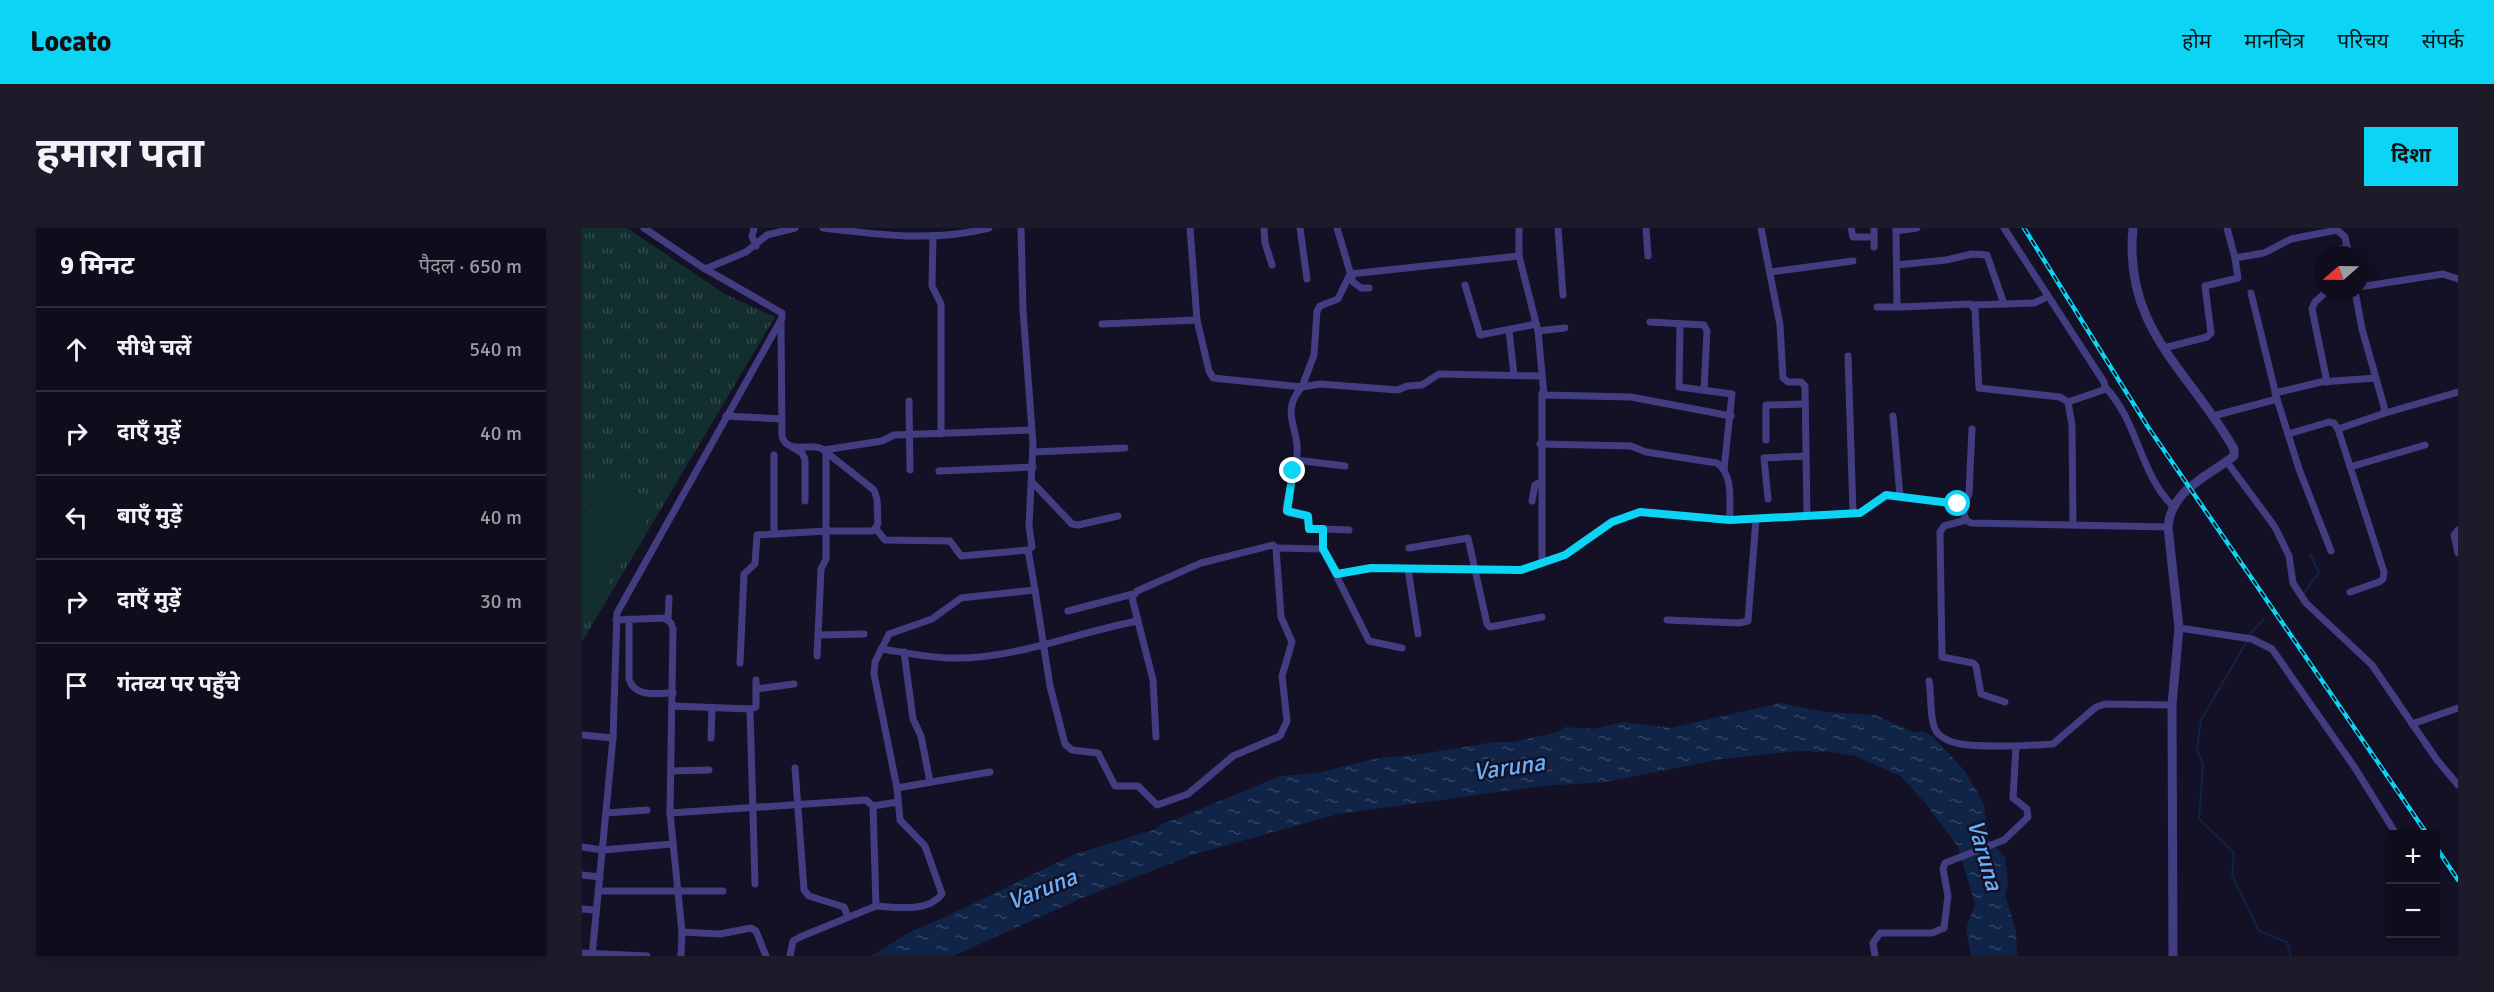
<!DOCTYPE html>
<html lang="hi">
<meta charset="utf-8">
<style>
body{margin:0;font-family:Signika,"Noto Sans Devanagari",sans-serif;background:#1d1a29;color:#f1f3f6}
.controls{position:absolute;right:18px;bottom:18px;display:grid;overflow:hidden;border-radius:0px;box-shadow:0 3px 9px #0003}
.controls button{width:54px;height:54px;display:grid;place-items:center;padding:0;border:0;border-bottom:2px solid #2f2c3b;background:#0f0c1c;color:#f1f3f6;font:30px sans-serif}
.compass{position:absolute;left:1732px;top:18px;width:54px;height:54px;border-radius:50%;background:#0f0c1c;box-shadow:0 3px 9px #0003;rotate:250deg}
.stop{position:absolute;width:18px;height:18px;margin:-14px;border:4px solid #0bd4f4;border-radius:50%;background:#fff}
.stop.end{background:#0bd4f4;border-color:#fff;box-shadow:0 2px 6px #0008}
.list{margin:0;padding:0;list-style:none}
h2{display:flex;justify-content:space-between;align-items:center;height:78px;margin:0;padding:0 24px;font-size:26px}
h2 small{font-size:20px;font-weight:400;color:#9b9ba3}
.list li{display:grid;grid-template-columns:39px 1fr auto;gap:18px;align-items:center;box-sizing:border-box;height:84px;padding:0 24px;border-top:2px solid #2f2c3b}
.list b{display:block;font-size:22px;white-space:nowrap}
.list em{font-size:20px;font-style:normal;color:#9b9ba3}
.icon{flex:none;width:33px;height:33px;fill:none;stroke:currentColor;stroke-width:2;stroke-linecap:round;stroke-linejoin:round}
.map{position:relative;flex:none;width:1876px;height:728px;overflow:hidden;border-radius:0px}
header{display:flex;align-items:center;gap:36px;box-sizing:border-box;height:84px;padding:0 30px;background:#0bd4f4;color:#111}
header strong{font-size:28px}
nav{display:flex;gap:33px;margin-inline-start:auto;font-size:21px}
.intro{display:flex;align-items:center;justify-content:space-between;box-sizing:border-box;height:144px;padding:0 36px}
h1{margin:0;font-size:42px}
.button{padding:15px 27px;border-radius:0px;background:#0bd4f4;color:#111;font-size:21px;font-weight:700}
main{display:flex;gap:36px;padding:0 36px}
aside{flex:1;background:#0f0c1c;border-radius:0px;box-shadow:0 3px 9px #0003}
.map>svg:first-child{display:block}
.grass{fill:url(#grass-tufts)}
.garden{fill:#132e2e}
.water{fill:url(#water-ripples)}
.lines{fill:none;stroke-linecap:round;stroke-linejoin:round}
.stream{stroke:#102448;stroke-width:2}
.minor{stroke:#423d81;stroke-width:7}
.tertiary{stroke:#423d81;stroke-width:9}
.rail-casing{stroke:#0bd4f4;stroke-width:4.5}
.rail{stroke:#141025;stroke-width:2;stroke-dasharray:7;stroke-linecap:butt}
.route{stroke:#0bd4f4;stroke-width:8}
.labels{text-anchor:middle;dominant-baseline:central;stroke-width:5;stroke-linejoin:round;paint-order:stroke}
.water-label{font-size:24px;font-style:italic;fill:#68b1f8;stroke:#141025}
</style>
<header>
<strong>Locato</strong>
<nav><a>होम</a><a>मानचित्र</a><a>परिचय</a><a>संपर्क</a></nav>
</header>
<div class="intro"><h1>हमारा पता</h1><a class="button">दिशा</a></div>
<main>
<aside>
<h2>9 मिनट<small>पैदल · 650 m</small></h2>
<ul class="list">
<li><svg class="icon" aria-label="ahead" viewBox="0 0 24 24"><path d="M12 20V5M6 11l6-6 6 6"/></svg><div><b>सीधे चलें</b></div><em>540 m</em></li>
<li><svg class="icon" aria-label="right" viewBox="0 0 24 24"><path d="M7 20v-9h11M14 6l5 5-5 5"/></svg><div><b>दाएँ मुड़ें</b></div><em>40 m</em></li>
<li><svg class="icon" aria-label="left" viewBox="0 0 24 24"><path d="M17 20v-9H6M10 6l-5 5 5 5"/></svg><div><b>बाएँ मुड़ें</b></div><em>40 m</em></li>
<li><svg class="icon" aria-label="right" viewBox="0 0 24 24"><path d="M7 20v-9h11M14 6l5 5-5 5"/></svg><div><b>दाएँ मुड़ें</b></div><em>30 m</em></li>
<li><svg class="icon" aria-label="arrive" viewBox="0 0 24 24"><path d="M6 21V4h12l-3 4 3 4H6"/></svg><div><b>गंतव्य पर पहुँचे</b></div></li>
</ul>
</aside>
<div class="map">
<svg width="1876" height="728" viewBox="0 0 1876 728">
<defs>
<pattern id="grass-tufts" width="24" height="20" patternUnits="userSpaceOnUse" patternTransform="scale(1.5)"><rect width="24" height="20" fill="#132e2e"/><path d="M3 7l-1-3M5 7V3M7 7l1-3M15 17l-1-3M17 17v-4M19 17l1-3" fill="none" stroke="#354b4d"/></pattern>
<pattern id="water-ripples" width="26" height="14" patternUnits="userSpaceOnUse" patternTransform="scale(1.5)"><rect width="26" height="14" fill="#102448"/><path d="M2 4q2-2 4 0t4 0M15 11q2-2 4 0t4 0" fill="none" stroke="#324363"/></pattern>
</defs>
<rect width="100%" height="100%" fill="#141025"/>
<path class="grass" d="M0 0H45L143 66 193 89 0 414Z"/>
<path class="garden" d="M21 248 72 281 0 395V282Z"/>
<path class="water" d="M1198 475 1244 484 1293 487 1334 505 1341 503 1351 509 1383 543 1402 576 1406 611 1423 629 1426 657 1423 666 1434 703 1435 728H1389L1384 701 1393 676 1376 619 1343 575 1319 548 1273 528 1248 524 1217 523 1140 531 1023 554 960 558 756 586 613 626 500 670 371 728H289L330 703 361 690 493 626 574 601 581 595 595 591 698 548 735 545 796 530 833 527 912 514H931L975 504 983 499 1011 501 1042 494 1089 500Z"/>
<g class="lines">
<g class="stream">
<path d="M1721 366 1737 345 1728 326"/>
<path d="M1667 407 1682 391"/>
<path d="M1665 413 1619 492 1615 521 1621 537 1617 591 1652 625 1650 647 1677 703 1705 714 1709 728"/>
</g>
<g class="minor">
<path d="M172 0 170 8 174 18"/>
<path d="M241 0C297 7 352 14 407 0"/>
<path d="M439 0 441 82 451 216 447 298 450 319 446 322"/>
<path d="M682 0 683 15 690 37"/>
<path d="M718 0 725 51"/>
<path d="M755 0 771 54 779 60H787"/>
<path d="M937 0V28L956 103 962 167 1049 169 1149 188"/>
<path d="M976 0 981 67"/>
<path d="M1064 0 1066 28"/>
<path d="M1179 0 1198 97 1201 150 1206 154H1219L1223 158 1225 288"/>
<path d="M1269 0 1271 9H1292"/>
<path d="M1314 0 1315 77 1319 79 1389 76 1393 82 1397 160 1478 169 1486 174 1490 197 1491 297"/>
<path d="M1422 0 1522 154 1523 159 1521 162 1486 174"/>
<path d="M1645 0 1653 30"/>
<path d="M1314 3 1335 0"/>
<path d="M351 8 350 58 359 76V206"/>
<path d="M1292 19V0"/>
<path d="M1749 27 1765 18"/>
<path d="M1315 37 1364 32 1390 26 1405 27 1422 76"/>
<path d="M123 41 164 24 185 7 213 0"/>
<path d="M1188 44 1271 33"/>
<path d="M883 57 898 107 954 96"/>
<path d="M1777 59 1861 46 1876 51"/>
<path d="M1745 63 1733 74 1730 81 1745 154"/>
<path d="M1669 65 1695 171 1717 241 1749 323"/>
<path d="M1391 77 1452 75 1465 69"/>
<path d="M1295 79H1319"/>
<path d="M615 92 627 143 631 150 720 159 732 127 735 83 738 78 756 71 768 46 937 28"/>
<path d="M1068 94 1122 97 1125 103 1122 162"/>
<path d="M520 96 615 92 608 0"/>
<path d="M1098 97 1097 159 1150 166 1142 241"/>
<path d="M927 102 932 147"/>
<path d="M956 103 983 100"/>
<path d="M1582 120 1625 109 1629 105 1623 58 1656 50 1653 30 1682 25 1709 11 1755 2 1763 9 1767 27"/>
<path d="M1266 128 1271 285"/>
<path d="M1523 159C1556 193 1557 244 1590 277"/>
<path d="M1693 165 1739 154 1794 150"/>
<path d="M327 173 328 242"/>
<path d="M1800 186 1876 164"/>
<path d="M144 188 200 191"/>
<path d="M1311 188 1318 268"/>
<path d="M1631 188 1695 171"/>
<path d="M1756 201 1800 186 1803 182 1780 101 1773 63"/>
<path d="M1706 206 1747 194 1752 195 1756 201 1802 344 1801 351 1797 354 1768 364"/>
<path d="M1184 212V177L1223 176"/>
<path d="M958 216 1049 218 1064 224 1135 235C1152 247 1147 273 1148 292"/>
<path d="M210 219 220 225 223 231V273"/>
<path d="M242 222 300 213 312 207 449 202"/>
<path d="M451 224 543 220"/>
<path d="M192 227V306"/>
<path d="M714 232 763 238"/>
<path d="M1645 234 1693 299 1707 328 1711 355 1724 375 1790 437 1855 532 1876 557"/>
<path d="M1768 239 1843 217"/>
<path d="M357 243 451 239"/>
<path d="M451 255 490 296 496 297 536 288"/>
<path d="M1186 271 1182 230 1224 228"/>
<path d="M950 273 953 257 959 254"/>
<path d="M1380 279 1387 266 1390 201"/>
<path d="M1384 292 1362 298 1358 304 1360 429 1391 435 1394 438 1399 466 1423 474"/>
<path d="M294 301 303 312 368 313 379 328 446 322 453 362"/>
<path d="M741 301H727L725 288 707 285 704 281C706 263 713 245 715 226 718 202 697 184 720 159L738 156 816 162 825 158 840 157 857 146 959 148"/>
<path d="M1876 302 1872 307 1876 325"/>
<path d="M694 320 741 321 787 413 820 420"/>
<path d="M827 320 886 310 905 396 908 399 960 389"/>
<path d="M741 321V301L767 302"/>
<path d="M960 335V165"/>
<path d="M826 341 836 406"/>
<path d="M755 346 789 340 939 342 983 327 1030 294 1058 284 1148 292 1278 285 1304 267 1376 276 1380 279 1384 292 1389 295 1586 299"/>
<path d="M486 383 551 366"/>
<path d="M47 391V451C53 470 74 465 91 465"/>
<path d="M34 392 82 390 89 395 91 401 88 585 100 704 99 728"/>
<path d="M86 392 87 370"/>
<path d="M1085 392 1157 395 1166 393 1174 291"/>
<path d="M1597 400 1670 411 1690 421 1773 540 1814 606"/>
<path d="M236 407 239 341 244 331V303H291L296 296 295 271 292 262 244 224"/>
<path d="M299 421C322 424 346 430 369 430 431 432 495 404 556 393L571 452 574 509"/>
<path d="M322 424 331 491 339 508 348 554"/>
<path d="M235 428 236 407 282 406"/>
<path d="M158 435 162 346 173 336 175 307 244 303V224C232 211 208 229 200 209L199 94"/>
<path d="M1347 453C1350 468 1347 488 1353 501 1364 523 1412 517 1434 518"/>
<path d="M175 461 212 456"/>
<path d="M91 478 168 481 174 479V452"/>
<path d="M168 481 173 656"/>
<path d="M1830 496 1876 480"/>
<path d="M0 507 31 510"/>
<path d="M129 510 130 480"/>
<path d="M213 540 222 662 227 668 262 679 266 689"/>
<path d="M89 543 127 542"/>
<path d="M315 560 408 544"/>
<path d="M291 578 316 574"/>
<path d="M24 585 65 582"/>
<path d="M88 585 284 572 291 578 294 678 218 709 211 713 208 728"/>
<path d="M0 619 20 622 91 616"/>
<path d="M0 647 18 649"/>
<path d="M16 663H141"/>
<path d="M294 678C314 679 346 685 360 666L343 618 318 592 315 560 292 446 293 434 307 406 350 391 379 370 453 362 468 458 483 516 490 522 516 525 533 558H556L575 577 606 566 651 528 698 508 705 493 700 448 710 414 699 389 694 320 691 317 619 335 555 363 550 370 556 393"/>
<path d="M0 681 14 682"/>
<path d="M100 704 138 706 169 700 174 703 184 728"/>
<path d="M0 725 65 728"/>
<path d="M10 728 31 510 35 385 200 90V85L120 39 62 0"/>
<path d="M1293 728 1291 715 1298 705H1350L1362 700 1366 668 1361 641 1363 635 1422 612 1446 589 1445 581 1431 570 1434 518 1471 516 1514 479 1523 476 1590 477"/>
</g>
<path class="tertiary" d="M1551 0C1541 101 1607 142 1652 221V228C1625 249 1589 262 1586 299L1597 400 1590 477 1591 728"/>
<defs>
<g id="rail">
<path d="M1442 0 1566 199 1845 606"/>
<path d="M1854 619 1876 652"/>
</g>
</defs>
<use href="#rail" class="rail-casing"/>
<use href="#rail" class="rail"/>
</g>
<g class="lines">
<path class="route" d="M711 243 705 283 726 288 727 301H741V321L755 346 789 340 939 342 983 327 1030 294 1058 284 1148 292 1278 285 1304 267 1376 276"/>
</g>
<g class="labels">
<g class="water-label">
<text transform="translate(927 539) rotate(-8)">Varuna</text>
<text transform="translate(1403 627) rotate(74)">Varuna</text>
<text transform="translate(460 661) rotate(-22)">Varuna</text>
</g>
</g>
</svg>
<div class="controls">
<button>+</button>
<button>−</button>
</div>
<svg class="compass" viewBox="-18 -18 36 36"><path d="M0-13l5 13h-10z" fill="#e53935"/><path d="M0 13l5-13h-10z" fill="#9b9ba3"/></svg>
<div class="stop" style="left:1376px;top:276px"></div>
<div class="stop end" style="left:711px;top:243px"></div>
</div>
</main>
